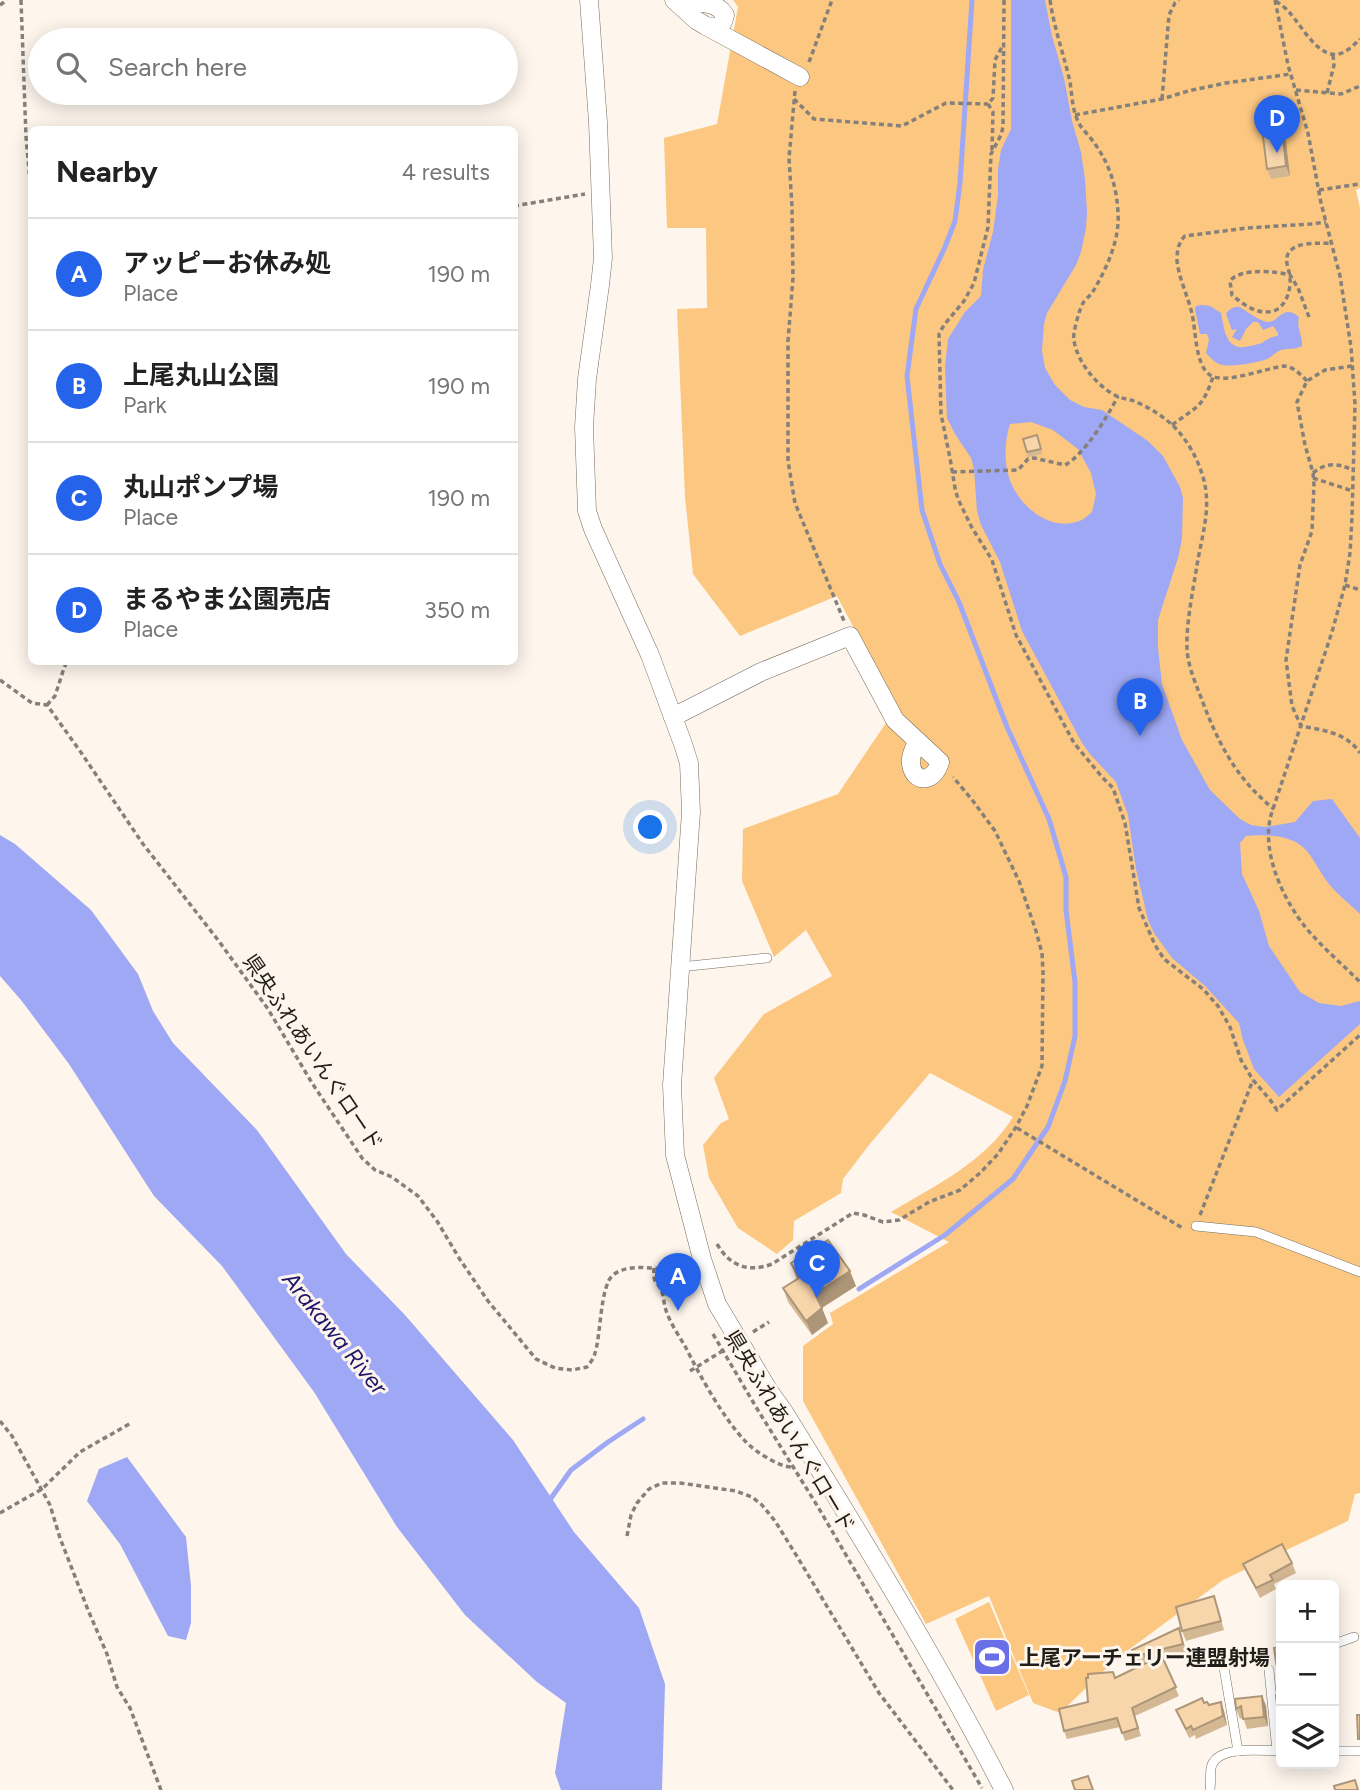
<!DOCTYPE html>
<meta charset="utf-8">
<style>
body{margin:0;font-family:Figtree,"Noto Sans JP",sans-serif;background:#f6f6f6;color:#222}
.controls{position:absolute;right:21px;bottom:21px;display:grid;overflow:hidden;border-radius:10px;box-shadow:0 4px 18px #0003}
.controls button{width:63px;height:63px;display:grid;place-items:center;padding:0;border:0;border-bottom:2px solid #e0e0e0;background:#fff;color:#222;font:35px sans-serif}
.you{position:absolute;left:651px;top:828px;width:24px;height:24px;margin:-18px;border:5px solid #fff;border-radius:50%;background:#1a73e8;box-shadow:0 0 0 10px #1a73e833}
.badge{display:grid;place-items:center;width:46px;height:46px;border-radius:50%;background:#2563eb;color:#fff;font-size:23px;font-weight:700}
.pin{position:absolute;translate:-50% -58px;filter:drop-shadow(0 2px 4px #0008)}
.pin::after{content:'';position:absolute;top:37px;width:24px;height:21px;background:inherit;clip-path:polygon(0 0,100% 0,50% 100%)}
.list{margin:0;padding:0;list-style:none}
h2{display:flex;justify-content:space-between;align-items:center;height:91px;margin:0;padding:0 28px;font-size:30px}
h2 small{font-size:23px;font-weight:400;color:#767676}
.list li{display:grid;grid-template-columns:46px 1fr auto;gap:21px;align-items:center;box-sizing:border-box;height:112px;padding:0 28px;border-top:2px solid #e0e0e0}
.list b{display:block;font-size:26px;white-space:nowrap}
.list p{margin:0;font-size:23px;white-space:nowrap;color:#767676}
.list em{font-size:23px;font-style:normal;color:#767676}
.icon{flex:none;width:38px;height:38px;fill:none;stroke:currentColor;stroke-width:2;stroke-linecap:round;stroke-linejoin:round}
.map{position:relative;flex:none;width:1360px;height:1790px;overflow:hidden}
.search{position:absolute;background:#fff;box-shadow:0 4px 18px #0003;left:28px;top:28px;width:490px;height:77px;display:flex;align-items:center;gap:18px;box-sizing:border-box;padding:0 24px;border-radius:38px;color:#767676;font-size:26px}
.panel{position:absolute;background:#fff;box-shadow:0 4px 18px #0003;left:28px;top:126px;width:490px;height:539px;border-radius:10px}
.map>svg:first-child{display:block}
.green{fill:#fcc781}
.water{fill:#9ea8f4;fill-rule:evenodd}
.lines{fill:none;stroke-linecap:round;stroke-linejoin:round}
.stream{stroke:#9ea8f4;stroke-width:5}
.service-casing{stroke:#776c5f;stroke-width:10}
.minor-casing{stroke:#776c5f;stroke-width:19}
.path{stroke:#86807a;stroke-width:3.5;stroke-dasharray:5 3.5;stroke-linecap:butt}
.service{stroke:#fff;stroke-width:9}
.minor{stroke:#fff;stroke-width:18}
.wall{fill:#d4b894}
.shaded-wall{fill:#ad9678}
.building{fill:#f7d6ac;stroke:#ad9678;stroke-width:2}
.labels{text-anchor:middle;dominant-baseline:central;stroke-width:6;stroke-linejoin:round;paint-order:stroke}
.street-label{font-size:21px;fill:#211d18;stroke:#fef6ed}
.poi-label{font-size:21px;font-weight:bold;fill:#211d18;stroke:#fef6ed;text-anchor:start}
.water-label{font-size:23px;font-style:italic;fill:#1f156b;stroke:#fef6ed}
</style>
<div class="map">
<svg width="1360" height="1790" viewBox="0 0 1360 1790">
<rect width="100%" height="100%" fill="#fef6ed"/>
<g class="green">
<path d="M733 0H1360V188L1356 190 1360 208V1493L1355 1494 1348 1521 1223 1580 1115 1660 1060 1713 1033 1703 989 1596 926 1624 803 1401V1346L833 1324 830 1313 949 1242 891 1212C936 1185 985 1162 1013 1117L930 1073 869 1145 843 1179 841 1193 794 1221 793 1240 777 1254 738 1228 709 1178 703 1145 721 1123 729 1119 714 1078 764 1014 832 976 806 930 774 957 742 881 743 829 838 794 896 708 837 596 740 636 693 574 685 497 677 309 707 308 706 228H667L664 138 717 124 738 7Z"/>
<path d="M989 1602 1029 1695 996 1711 955 1619Z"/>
</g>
<g class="water">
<path d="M1011 0H1045L1052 36 1064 78 1072 121 1081 152 1085 179 1087 212 1086 228 1081 252 1076 265 1047 313 1044 324 1042 351 1045 368 1055 385 1070 400 1084 407 1102 410 1148 441 1163 456 1180 487 1183 498 1182 539 1178 558 1158 620V648L1162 684 1182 740 1210 790 1240 819 1251 825 1265 827 1295 822 1313 801 1332 799 1360 838V914C1350 904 1338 895 1329 884 1320 873 1314 858 1304 848 1290 835 1264 834 1246 836L1240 843 1242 874 1259 911 1269 946 1300 992 1319 1003 1341 1006 1360 1001V1024L1279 1097 1254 1069 1243 1040 1239 1023 1205 986 1172 958 1154 933 1148 920 1136 869 1128 815 1116 782 1089 753 1081 741 1022 631 1000 562 981 525 977 511 974 469 971 458 955 434 947 418 945 367 948 339 965 312 981 296 983 270 993 232 998 195V169L1001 150 1011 129ZM1031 422 1053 430 1078 449 1091 473 1096 494 1092 512C1088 515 1084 520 1079 521 1047 533 1015 502 1008 474 1004 458 1005 439 1010 424Z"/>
<path d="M1202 305 1210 306 1221 313C1224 327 1225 349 1244 347 1250 346 1256 345 1262 343 1268 339 1270 337 1278 336V333L1273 326 1263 330 1258 322H1253L1246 329 1240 341 1232 337 1237 329 1232 330 1226 314C1229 309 1234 306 1240 307 1248 312 1258 320 1267 322 1279 323 1283 303 1299 317 1296 328 1303 336 1302 346 1295 350 1288 348 1281 350 1275 352 1272 357 1267 359 1256 363 1230 368 1219 364 1214 362 1210 357 1206 353L1209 340 1207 334H1200L1195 309 1196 306Z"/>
<path d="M0 835 15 844 91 910 138 974 153 1011 173 1043 257 1130 346 1254 405 1315 513 1440 574 1532 639 1608 665 1684 662 1790H561L555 1773 566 1703 537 1682 465 1615 397 1527 314 1392 222 1266 154 1196 69 1064 21 1000 0 976Z"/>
<path d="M127 1457 186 1537 191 1586V1623L186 1640 168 1636 120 1544 87 1501 99 1469Z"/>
</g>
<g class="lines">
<g class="stream">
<path d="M859 1289 945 1235 1013 1179 1048 1127 1065 1081 1075 1036V982L1066 910V877L1049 819 1007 727 959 602 940 564 922 510 907 376 916 309 945 247 955 221 960 183 972 0"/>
<path d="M549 1501 571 1470 608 1442 643 1419"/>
</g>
<defs>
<g id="service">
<path d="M680 967 767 958"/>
<path d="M1196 1226 1256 1232 1360 1272"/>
<path d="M1334 1644 1354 1637"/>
<path d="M1222 1656 1238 1751"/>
<path d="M1269 1670 1277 1751"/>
<path d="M1334 1751H1360"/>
<path d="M1210 1790C1211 1783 1210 1775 1211 1768 1216 1744 1263 1751 1281 1751"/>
</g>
<g id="minor">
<path d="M589 0 598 122 603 258 600 285 587 379 584 427 587 511 593 529 650 655 683 744 689 763 691 812 672 1085 675 1155 702 1259 717 1304 769 1391 784 1412C861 1536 937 1660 1004 1790"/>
<path d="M674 0 696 20 706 26 800 77"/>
<path d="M679 3C696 3 716 0 725 15L723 22 718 28 706 26"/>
<path d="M673 717 761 672 850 636 895 720 940 762C934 783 914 784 911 764 910 756 914 749 917 742"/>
</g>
</defs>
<use href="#service" class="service-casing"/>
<use href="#minor" class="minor-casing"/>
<g class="path">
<path d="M21 0 26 137 32 202"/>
<path d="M1004 0 1003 127 1001 135 991 154 988 227 974 283 964 301 944 325 939 334 941 414 950 458 955 488 958 499 971 526 992 560 1016 635 1074 743 1102 777 1113 788 1125 823 1139 908 1155 945 1164 959 1203 989 1218 1006 1230 1027 1241 1060 1253 1080 1271 1101 1277 1110 1360 1035"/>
<path d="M1050 0C1054 28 1064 55 1070 82 1072 94 1072 107 1077 119 1080 128 1090 136 1095 144 1110 165 1117 188 1118 213 1120 240 1106 270 1092 293 1089 297 1084 300 1082 305 1079 311 1072 335 1074 341 1078 363 1098 388 1119 397 1124 399 1129 399 1134 401 1146 406 1160 414 1170 423 1186 437 1197 457 1203 477 1212 507 1202 535 1197 565 1193 591 1186 623 1187 649 1188 667 1196 684 1202 700 1218 743 1237 780 1274 809"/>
<path d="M1275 0 1288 65 1308 133 1321 203 1340 276 1351 347 1355 404 1352 517 1350 553 1345 585 1332 632 1271 815C1261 853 1283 899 1306 928 1322 947 1342 964 1360 982"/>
<path d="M1276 1C1281 5 1286 8 1289 12 1302 26 1320 62 1342 53 1349 50 1355 44 1360 39"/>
<path d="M0 5 7 0"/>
<path d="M809 62 832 0"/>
<path d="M1296 90 1341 94 1360 86"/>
<path d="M795 91 789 158 792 207 793 278 788 341V461L795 503 844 621"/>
<path d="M1327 93 1334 65 1333 55"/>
<path d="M794 99 814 119 902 126 946 103 988 104"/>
<path d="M1162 99 1169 15 1175 3 1179 0"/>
<path d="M1075 115 1162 99 1188 91 1226 83 1291 74"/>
<path d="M992 150 993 112 988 104 993 98 995 60 1002 47"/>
<path d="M1319 190 1360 184"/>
<path d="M514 206 585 194"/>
<path d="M1309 317 1298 288 1290 275C1275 271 1240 268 1230 281L1232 295C1244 305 1260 317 1276 310 1287 304 1291 289 1290 277 1289 268 1283 259 1290 251 1299 241 1321 244 1332 243"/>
<path d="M1352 366 1325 370 1307 381 1297 402 1305 445 1313 473 1314 485 1312 531 1300 565 1286 660 1292 706 1301 726C1323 730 1347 733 1360 753"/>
<path d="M1307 381C1300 374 1294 367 1284 366 1266 368 1224 385 1210 375 1195 365 1196 330 1192 314 1188 296 1179 279 1177 261 1177 251 1178 243 1185 236L1247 228 1311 224 1326 222"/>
<path d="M1172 425C1197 406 1202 409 1213 377"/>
<path d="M952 472 1018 470 1028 459 1034 458 1065 465C1084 455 1108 416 1118 396"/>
<path d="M1313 473C1327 462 1337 463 1353 470"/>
<path d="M1313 478 1353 491"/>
<path d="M1345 585 1360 590"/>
<path d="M0 680 32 703 47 705 80 751 143 844 218 940 268 1009 312 1083 362 1158 375 1170 392 1177 418 1196 437 1221 459 1258 488 1301 536 1359 555 1368 572 1370 587 1367C590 1363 594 1358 595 1353 601 1335 600 1286 613 1275 623 1267 638 1267 650 1268 667 1268 681 1273 693 1286"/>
<path d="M47 705 55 696 64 668 67 662"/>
<path d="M1017 1128 1184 1229"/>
<path d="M1200 1215 1253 1080"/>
<path d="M717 1244C730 1266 748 1273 772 1264L853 1213 864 1215 883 1222 899 1220 929 1202 960 1190 980 1173 998 1154 1016 1127 1027 1106 1042 1066 1043 972 1042 953 1036 931 1019 881 995 831 973 801 953 777"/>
<path d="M654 1268C653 1286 657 1279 662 1292 664 1299 664 1306 667 1313 671 1324 679 1336 685 1346 700 1376 723 1418 746 1442 754 1451 781 1468 792 1467"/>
<path d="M753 1332 769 1322"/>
<path d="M713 1334 756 1407 818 1507 982 1788"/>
<path d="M690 1371 724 1350"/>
<path d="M0 1421 12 1436 50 1505 60 1538 88 1610 107 1654 117 1687 130 1708 161 1790"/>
<path d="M0 1513 42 1489 80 1452 131 1423"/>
<path d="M627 1536 631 1515 637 1503 649 1489 662 1483H680L736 1491 752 1497 762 1505 775 1521 798 1558 879 1693 953 1790"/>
</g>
<use href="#service" class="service"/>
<use href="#minor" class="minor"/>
</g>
<g class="wall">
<path d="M1281 118 1284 127 1290 176 1271 179 1267 169Z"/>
<path d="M1037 435 1042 454 1028 457 1027 452Z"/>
<path d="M791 1263 856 1286 822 1308 828 1323 812 1335 788 1302 783 1288 797 1280Z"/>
<path d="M1292 1563 1296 1573 1274 1584 1276 1589 1260 1598 1247 1573 1243 1564Z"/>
<path d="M1214 1596 1224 1630 1186 1641 1182 1631Z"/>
<path d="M1179 1628 1187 1653 1163 1658 1179 1696 1135 1716 1141 1736 1125 1741 1120 1727 1067 1739 1064 1731 1088 1702 1115 1678 1147 1662 1138 1664 1132 1650Z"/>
<path d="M1281 1647V1677H1280L1277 1668Z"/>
<path d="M1262 1696 1266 1706 1268 1726 1247 1729 1243 1717 1240 1719 1236 1709Z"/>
<path d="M1221 1702 1224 1711 1227 1725 1196 1739 1195 1735 1189 1738 1176 1710 1209 1705Z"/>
</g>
<g class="shaded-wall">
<path d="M1281 118 1284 127 1290 176 1286 166Z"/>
<path d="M850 1271 856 1286 820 1309 815 1294Z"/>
<path d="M822 1308 828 1323 812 1335 806 1321Z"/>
<path d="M1262 1696 1266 1706 1268 1726 1264 1717Z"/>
<path d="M1221 1702 1224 1711 1227 1725 1223 1716Z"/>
</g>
<g class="building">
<path d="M1281 118 1286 166 1267 169 1261 120Z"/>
<path d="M1037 435 1041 449 1027 452 1023 439Z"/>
<path d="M828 1240 850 1271 815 1294 822 1308 806 1321 783 1288 799 1278 791 1263Z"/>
<path d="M1282 1544 1292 1563 1270 1575 1273 1580 1256 1588 1243 1564Z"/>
<path d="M1214 1596 1221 1621 1182 1631 1176 1607Z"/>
<path d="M1179 1628 1183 1644 1159 1650 1176 1687 1132 1708 1138 1728 1122 1733 1117 1718 1064 1731 1059 1709 1088 1702 1086 1678H1088V1674L1113 1672 1115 1678 1148 1662 1144 1654 1134 1656 1132 1650Z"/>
<path d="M1281 1647V1667L1277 1668 1274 1648Z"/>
<path d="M1281 1694V1725H1280V1715H1278L1276 1695Z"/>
<path d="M1262 1696 1264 1717 1243 1719 1241 1706 1236 1709 1235 1699Z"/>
<path d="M1202 1698 1204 1703 1207 1702 1209 1705 1221 1702 1223 1716 1193 1730 1191 1726 1186 1729 1176 1710Z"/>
<path d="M1357 1715H1360V1739H1358Z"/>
<path d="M1088 1776 1093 1790H1075L1072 1781Z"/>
<path d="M1355 1780 1358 1790H1335L1334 1786Z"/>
</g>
<defs>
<symbol id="stadium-square" viewBox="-11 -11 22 22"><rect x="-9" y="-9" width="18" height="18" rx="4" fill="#6a6fe8" stroke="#fef6ed"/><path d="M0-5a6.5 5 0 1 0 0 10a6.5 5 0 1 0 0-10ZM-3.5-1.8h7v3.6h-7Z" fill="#fff"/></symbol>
</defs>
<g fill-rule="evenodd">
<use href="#stadium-square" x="970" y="1635" width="44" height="44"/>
</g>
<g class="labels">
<g class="street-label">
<text transform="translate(313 1052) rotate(56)">県央ふれあいんぐロード</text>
<text transform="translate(790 1431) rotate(59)">県央ふれあいんぐロード</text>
</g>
<g class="poi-label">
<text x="1019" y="1657">上尾アーチェリー連盟射場</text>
</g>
<g class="water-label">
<text transform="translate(335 1333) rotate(51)">Arakawa River</text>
</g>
</g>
</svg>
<div class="controls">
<button>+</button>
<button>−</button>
<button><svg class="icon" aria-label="layers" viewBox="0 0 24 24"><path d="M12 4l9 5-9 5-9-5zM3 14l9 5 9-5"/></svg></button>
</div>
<div class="you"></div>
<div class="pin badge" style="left:678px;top:1311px">A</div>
<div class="pin badge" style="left:1140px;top:736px">B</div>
<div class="pin badge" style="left:817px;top:1298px">C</div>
<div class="pin badge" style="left:1277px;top:153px">D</div>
<div class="search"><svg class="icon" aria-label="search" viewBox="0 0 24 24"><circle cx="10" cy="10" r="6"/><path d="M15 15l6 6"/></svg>Search here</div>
<section class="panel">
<h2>Nearby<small>4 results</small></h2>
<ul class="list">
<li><span class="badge">A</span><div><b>アッピーお休み処</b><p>Place</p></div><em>190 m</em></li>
<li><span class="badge">B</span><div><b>上尾丸山公園</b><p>Park</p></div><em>190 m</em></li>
<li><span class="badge">C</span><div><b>丸山ポンプ場</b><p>Place</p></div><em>190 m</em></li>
<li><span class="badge">D</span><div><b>まるやま公園売店</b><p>Place</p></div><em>350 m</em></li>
</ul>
</section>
</div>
